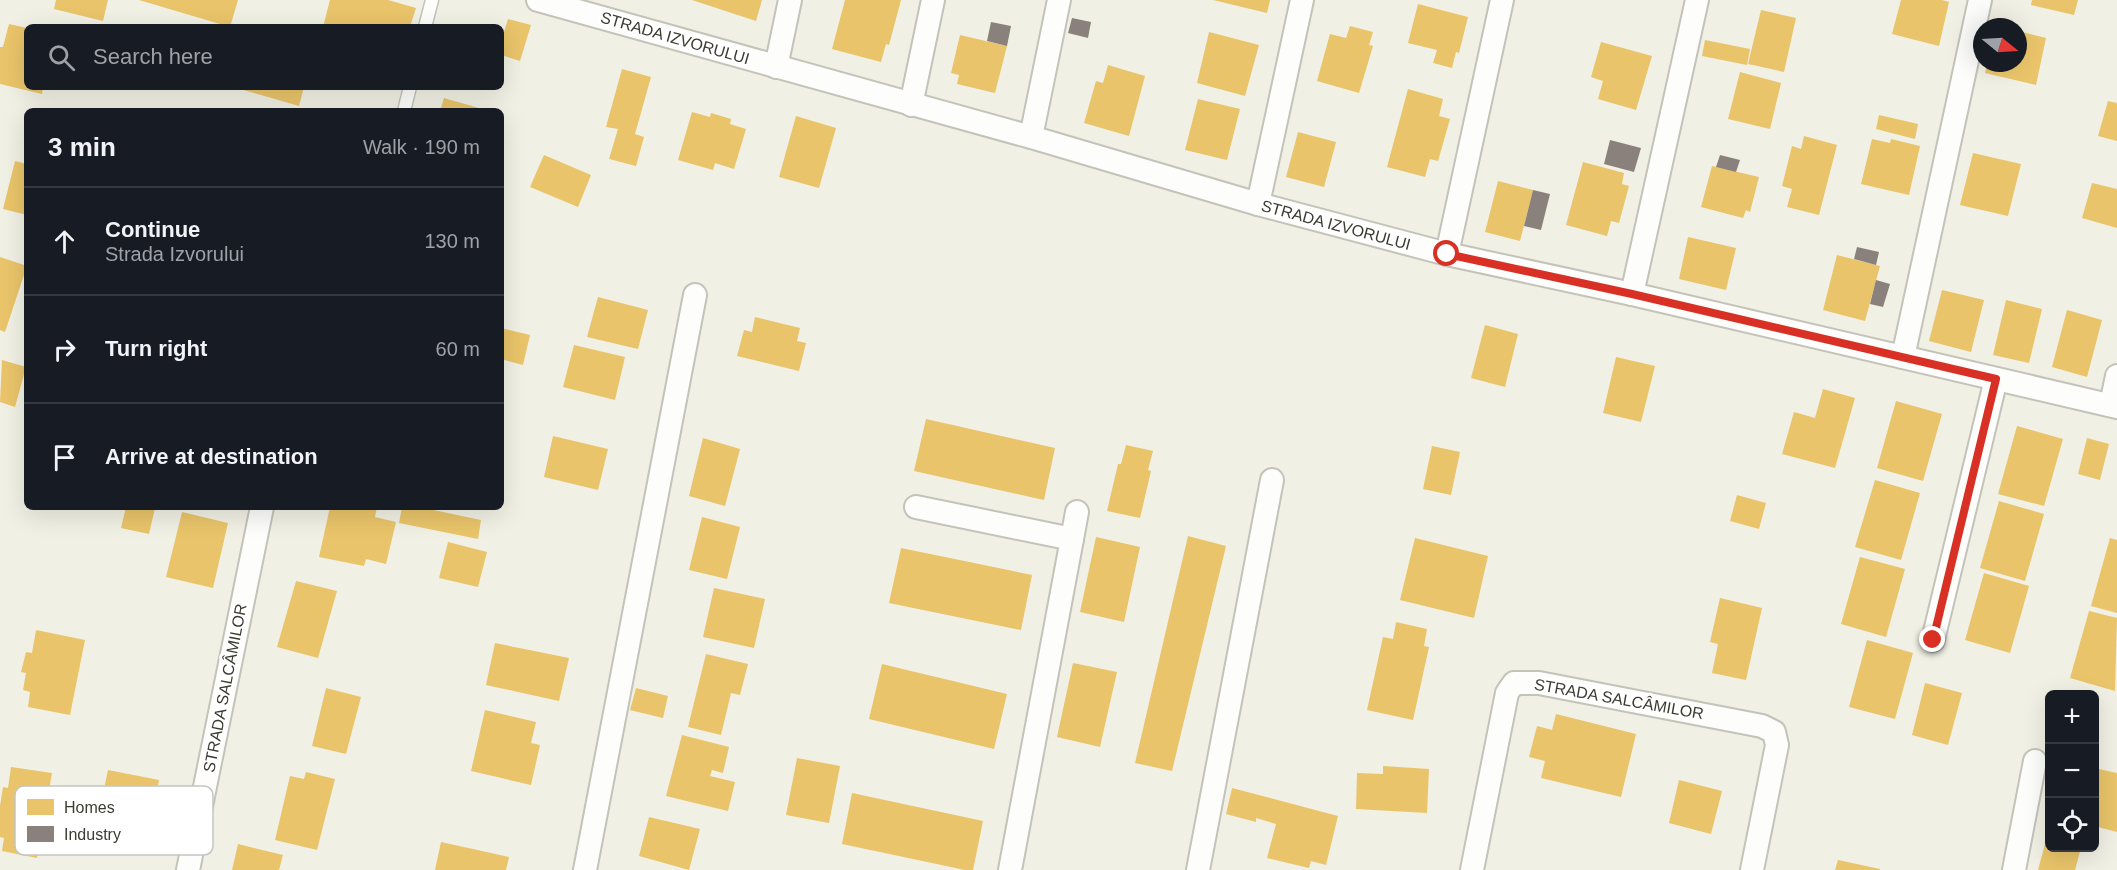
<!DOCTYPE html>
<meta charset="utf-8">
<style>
body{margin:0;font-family:Arial,sans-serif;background:#242831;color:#f1f3f6}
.controls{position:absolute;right:18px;bottom:18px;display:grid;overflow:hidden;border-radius:9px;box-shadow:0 6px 24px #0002}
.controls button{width:54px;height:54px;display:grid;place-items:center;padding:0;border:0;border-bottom:2px solid #363941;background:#171b24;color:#f1f3f6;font:30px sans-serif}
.compass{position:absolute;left:1973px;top:18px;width:54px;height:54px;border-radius:50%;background:#171b24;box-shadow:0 6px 24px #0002;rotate:108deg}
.stop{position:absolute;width:18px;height:18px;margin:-14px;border:4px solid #d93025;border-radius:50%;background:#fff}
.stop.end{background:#d93025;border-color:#fff;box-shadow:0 2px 6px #0008}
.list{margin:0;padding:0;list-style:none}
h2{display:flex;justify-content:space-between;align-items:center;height:78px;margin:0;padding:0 24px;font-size:26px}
h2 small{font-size:20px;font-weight:400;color:#9ea1a6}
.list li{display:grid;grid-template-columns:39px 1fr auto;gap:18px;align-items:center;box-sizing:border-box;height:108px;padding:0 24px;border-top:2px solid #363941}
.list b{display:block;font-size:22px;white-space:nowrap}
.list p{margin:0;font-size:20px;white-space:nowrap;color:#9ea1a6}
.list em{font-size:20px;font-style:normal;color:#9ea1a6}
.icon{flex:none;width:33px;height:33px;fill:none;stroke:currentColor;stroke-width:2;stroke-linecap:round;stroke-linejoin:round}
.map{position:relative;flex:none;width:2117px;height:870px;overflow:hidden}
.search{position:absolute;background:#171b24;box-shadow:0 6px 24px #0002;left:24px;top:24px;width:480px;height:66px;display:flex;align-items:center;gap:15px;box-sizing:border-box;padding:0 21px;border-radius:9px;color:#9ea1a6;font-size:22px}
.panel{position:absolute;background:#171b24;box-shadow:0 6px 24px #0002;left:24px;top:108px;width:480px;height:402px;border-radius:9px}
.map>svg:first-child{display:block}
.homes{fill:#e9c46a}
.industry{fill:#8a817c}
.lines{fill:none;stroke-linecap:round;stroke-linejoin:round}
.lane-casing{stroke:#c4c3ba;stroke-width:15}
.street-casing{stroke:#c4c3ba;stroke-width:26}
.lane{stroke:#fdfdfb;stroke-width:12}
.street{stroke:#fdfdfb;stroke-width:22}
.route{stroke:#d93025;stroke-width:8}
.labels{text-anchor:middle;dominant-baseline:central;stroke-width:6;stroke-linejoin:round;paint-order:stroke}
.street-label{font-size:16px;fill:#3b3b32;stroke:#fff}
.key{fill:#fff;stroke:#c4c4c2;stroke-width:1.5}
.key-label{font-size:16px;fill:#3b3b32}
</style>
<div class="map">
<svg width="2117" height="870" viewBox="0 0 2117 870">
<rect width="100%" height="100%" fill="#f1f0e4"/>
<g class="homes">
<path d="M56 0H108L103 21 54 9Z"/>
<path d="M139 0H238L230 27Z"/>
<path d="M330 0H388L416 8 410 27H323Z"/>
<path d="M692 0H762L756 21Z"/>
<path d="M845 0H901L889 45 886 44 881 62 832 49Z"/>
<path d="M1213 0H1270L1267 13Z"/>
<path d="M1901 0H1942L1949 2 1939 46 1892 34Z"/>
<path d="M2032 0H2078L2074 15 2031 5Z"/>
<path d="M1418 4 1468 17 1459 53 1456 52 1452 68 1433 63 1437 50 1408 43Z"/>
<path d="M1761 10 1796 18 1784 72 1748 64Z"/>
<path d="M508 19 531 25 520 61 501 55V42Z"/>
<path d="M9 24 27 28V87H43L42 94 0 84V47H3Z"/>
<path d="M1350 26 1373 32 1369 45 1373 46 1359 93 1317 81 1330 34 1346 38Z"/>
<path d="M2018 31 2046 38 2036 85 1985 73 1987 63H2018Z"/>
<path d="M1209 32 1259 45 1245 96 1197 83Z"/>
<path d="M960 35 1007 46 995 93 957 84 959 75 951 73Z"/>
<path d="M1705 40 1750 49 1747 65 1702 56Z"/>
<path d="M1601 42 1652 56 1636 110 1598 99 1603 81 1591 77Z"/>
<path d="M1108 65 1145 76 1129 136 1084 123 1096 81 1103 83Z"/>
<path d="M622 69 651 77 635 134 644 137 636 166 609 159 618 129 606 127Z"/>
<path d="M1740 72 1781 83 1770 129 1728 119Z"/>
<path d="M233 87H304L299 106Z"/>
<path d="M1408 89 1443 99 1439 116 1450 119 1438 161 1430 159 1425 177 1387 167Z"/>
<path d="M444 98 486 110V111H440Z"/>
<path d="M1198 99 1240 109 1227 160 1185 150Z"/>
<path d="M2108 101 2117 103V141L2098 136Z"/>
<path d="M692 112 710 117 711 113 731 119 730 124 746 129 734 169 715 163 713 170 678 160Z"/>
<path d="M1879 115 1918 124 1915 139 1876 129Z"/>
<path d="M796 116 836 128 819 188 779 177Z"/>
<path d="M1298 132 1336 142 1324 187 1286 177Z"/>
<path d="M1804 136 1837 145 1819 215 1787 207 1792 189 1782 186 1792 146 1801 149Z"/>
<path d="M1872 139 1890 143 1891 139 1920 146 1909 195 1861 184Z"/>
<path d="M1973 153 2021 164 2008 216 1960 205Z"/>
<path d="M544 155 591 175 578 207 530 187Z"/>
<path d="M15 161 27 164V215L3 209Z"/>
<path d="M1583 162 1624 173 1622 184 1629 186 1619 223 1611 221 1607 236 1566 225Z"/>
<path d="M1712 166 1759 177 1750 212 1746 210 1743 218 1701 207Z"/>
<path d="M1498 181 1533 190 1520 241 1485 232Z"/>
<path d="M2092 183 2117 189V228L2082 218Z"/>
<path d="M1688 237 1736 248 1726 290 1679 279Z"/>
<path d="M1837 255 1880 266 1865 321 1823 310Z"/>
<path d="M0 257 27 266 5 332 0 330Z"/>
<path d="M1942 290 1984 300 1971 352 1929 341Z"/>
<path d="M598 297 648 310 638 349 587 337Z"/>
<path d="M2006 300 2042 309 2029 363 1993 355Z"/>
<path d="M2067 310 2102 320 2087 377 2052 367Z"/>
<path d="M755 317 800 328 797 341 806 343 799 371 737 356 744 330 752 332Z"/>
<path d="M1485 325 1518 334 1505 387 1471 378Z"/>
<path d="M501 328 530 335 523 365 501 359Z"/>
<path d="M574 345 625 357 615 400 563 387Z"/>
<path d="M1616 357 1655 366 1641 422 1603 413Z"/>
<path d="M2 360 26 367 15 407 0 402Z"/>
<path d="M1823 389 1855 398 1835 468 1782 454 1794 412 1815 418Z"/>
<path d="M1896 401 1942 414 1923 481 1877 468Z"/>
<path d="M926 419 1055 448 1044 500 914 471Z"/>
<path d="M2017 426 2063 439 2044 506 1998 494Z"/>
<path d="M553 436 608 449 598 490 544 477Z"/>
<path d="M703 438 740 449 725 506 689 496Z"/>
<path d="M2087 438 2109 444 2100 480 2078 474Z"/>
<path d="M1126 445 1153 451 1148 470 1151 471 1140 518 1107 511 1118 464H1121Z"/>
<path d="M1432 446 1460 452 1451 495 1423 489Z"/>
<path d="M1875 480 1920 493 1901 560 1855 547Z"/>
<path d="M1737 495 1766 503 1759 529 1730 521Z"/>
<path d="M1999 501 2044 514 2025 581 1980 568Z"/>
<path d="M126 507 155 508 149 534 121 528Z"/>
<path d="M330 507H377L375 517 396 522 386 564 366 559 364 566 319 557Z"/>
<path d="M402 507H419L481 520 478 539 399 523Z"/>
<path d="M182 512 228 523 213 588 166 577Z"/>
<path d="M702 517 740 527 727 579 689 570Z"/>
<path d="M1188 536 1226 546 1172 771 1135 763Z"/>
<path d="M1096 537 1140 547 1124 622 1080 612Z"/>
<path d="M1415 538 1488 556 1474 618 1400 600Z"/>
<path d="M2110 538 2117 540V613L2091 606Z"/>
<path d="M448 542 487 552 478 587 439 578Z"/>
<path d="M901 548 1032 575 1021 630 889 603Z"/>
<path d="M1860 557 1905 569 1886 637 1841 624Z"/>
<path d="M1984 573 2029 586 2010 653 1965 640Z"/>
<path d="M296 581 337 591 318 658 277 647Z"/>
<path d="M714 588 765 599 754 648 703 637Z"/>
<path d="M1720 598 1762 608 1746 680 1712 673 1718 644 1710 642Z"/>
<path d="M2089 611 2117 618 2115 691 2070 678Z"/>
<path d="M1396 622 1427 629 1424 646 1429 647 1413 720 1367 710 1383 637 1393 639Z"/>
<path d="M36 630 85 640 70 715 28 707 30 692 23 690 26 673 21 672 26 652 32 653Z"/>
<path d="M1867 640 1913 653 1895 719 1849 707Z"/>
<path d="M495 643 569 658 559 701 486 685Z"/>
<path d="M706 654 748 664 740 695 731 693 721 735 688 727Z"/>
<path d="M1073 663 1117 672 1100 747 1057 737Z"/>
<path d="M882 664 1007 694 994 749 869 719Z"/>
<path d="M1925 683 1962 693 1948 745 1912 735Z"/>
<path d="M326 688 361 697 346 754 312 746Z"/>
<path d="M636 688 668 696 663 718 630 710Z"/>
<path d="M485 710 536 722 531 743 540 745 531 785 471 771Z"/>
<path d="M1556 714 1636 734 1621 797 1541 778 1545 761 1529 757 1537 726 1552 730Z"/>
<path d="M682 735 729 747 723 773 712 770 710 776 735 782 728 811 666 796Z"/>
<path d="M797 758 840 766 829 823 786 815Z"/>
<path d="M1383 766 1429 769 1427 813 1356 809 1357 773 1383 774Z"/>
<path d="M11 767 52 773 37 858 2 851 4 838 0 837V806L3 787 8 788Z"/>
<path d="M2094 768 2117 773V832L2094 826Z"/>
<path d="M108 770 159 780 150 827 98 817Z"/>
<path d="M306 772 335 779 317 850 275 840 290 776 304 779Z"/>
<path d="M1679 780 1722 791 1711 834 1669 823Z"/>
<path d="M1232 788 1338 816 1326 865 1311 861 1309 868 1267 858 1276 824 1256 818V822L1226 814Z"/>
<path d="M852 793 983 821 973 870H965L842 844Z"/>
<path d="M649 817 700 829 689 870 639 856Z"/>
<path d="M2049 829V848H2081L2075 870H2038Z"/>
<path d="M441 842 509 857 506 870H435Z"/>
<path d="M238 844 283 855 279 870H232Z"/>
<path d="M1838 860 1880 869V870H1835Z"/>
</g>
<g class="industry">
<path d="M1072 18 1091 22 1088 38 1068 33Z"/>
<path d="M991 22 1011 26 1007 46 987 41Z"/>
<path d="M1610 140 1641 148 1634 172 1604 164Z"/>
<path d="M1720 155 1740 160 1736 172 1716 167Z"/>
<path d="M1533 190 1550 194 1541 230 1524 226Z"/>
<path d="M1857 247 1879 252 1876 265 1854 259Z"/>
<path d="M1876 280 1890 284 1883 307 1870 304Z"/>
</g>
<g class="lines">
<defs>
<g id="lane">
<path d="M425 27 432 0"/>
<path d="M404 111 410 87"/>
</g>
<g id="street">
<path d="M538 0 1031 137 1258 204 1447 254 1632 294 2117 407"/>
<path d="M776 67 790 0"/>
<path d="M911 105 933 0"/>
<path d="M1031 137 1059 0"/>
<path d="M1258 204 1302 0"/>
<path d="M1447 254 1502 0"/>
<path d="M1632 294 1697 0"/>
<path d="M1903 357 1980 0"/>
<path d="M2111 405 2117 376"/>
<path d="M916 507 1072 539 1010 870"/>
<path d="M1072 539 1077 512"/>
<path d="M1933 640 1996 379"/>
<path d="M188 870 262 507"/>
<path d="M585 870 695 295"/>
<path d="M1198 870 1272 480"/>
<path d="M1472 870 1507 693 1514 683H1539L1762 726 1774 732 1777 745 1752 870"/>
<path d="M2014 870 2035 761"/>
</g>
</defs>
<use href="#lane" class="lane-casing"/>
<use href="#street" class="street-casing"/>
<use href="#lane" class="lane"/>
<use href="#street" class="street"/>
</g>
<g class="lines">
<path class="route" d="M1447 254 1632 294 1996 379 1933 640"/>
</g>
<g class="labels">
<g class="street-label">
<text transform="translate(675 38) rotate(16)">STRADA IZVORULUI</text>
<text transform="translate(1336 225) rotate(15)">STRADA IZVORULUI</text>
<text transform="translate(225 688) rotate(-79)">STRADA SALCÂMILOR</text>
<text transform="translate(1619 699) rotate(10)">STRADA SALCÂMILOR</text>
</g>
</g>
<rect x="15" y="786" width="198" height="69" rx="9" class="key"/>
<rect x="27" y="799" width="27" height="16" fill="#e9c46a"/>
<rect x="27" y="826" width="27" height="16" fill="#8a817c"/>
<g class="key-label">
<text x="64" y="813">Homes</text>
<text x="64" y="840">Industry</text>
</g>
</svg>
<div class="controls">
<button>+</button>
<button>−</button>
<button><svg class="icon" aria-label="locate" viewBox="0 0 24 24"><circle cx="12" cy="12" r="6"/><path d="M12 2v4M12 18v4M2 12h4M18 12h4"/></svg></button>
</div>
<svg class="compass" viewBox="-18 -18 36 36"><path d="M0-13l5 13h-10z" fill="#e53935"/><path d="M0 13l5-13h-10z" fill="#9ea1a6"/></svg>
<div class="stop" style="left:1447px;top:254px"></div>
<div class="stop end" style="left:1933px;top:640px"></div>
<div class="search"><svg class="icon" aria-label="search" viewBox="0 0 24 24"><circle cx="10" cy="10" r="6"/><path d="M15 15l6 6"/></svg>Search here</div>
<section class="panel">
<h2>3 min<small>Walk · 190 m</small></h2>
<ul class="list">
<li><svg class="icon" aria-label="ahead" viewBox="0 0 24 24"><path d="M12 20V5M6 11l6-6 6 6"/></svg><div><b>Continue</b><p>Strada Izvorului</p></div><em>130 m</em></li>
<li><svg class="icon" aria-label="right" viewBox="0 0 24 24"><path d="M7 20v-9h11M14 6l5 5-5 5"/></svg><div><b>Turn right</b></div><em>60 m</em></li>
<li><svg class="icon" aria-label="arrive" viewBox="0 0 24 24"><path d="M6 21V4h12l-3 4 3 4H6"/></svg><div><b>Arrive at destination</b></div></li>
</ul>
</section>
</div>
